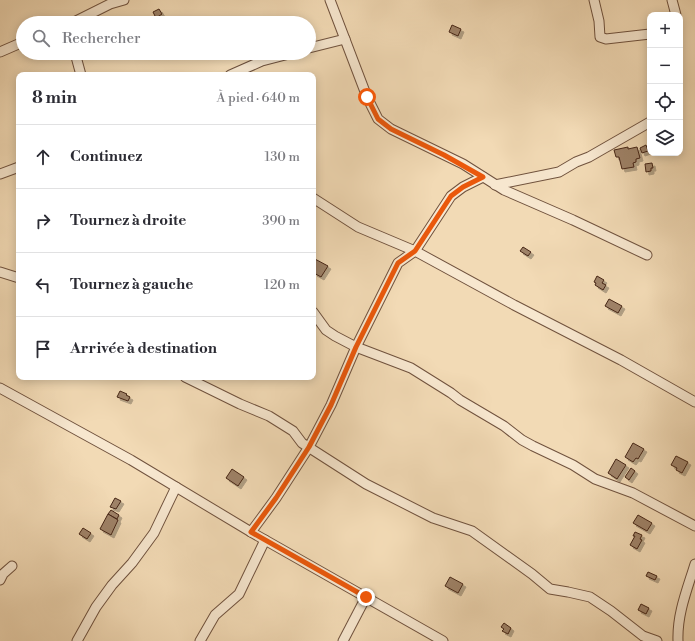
<!DOCTYPE html>
<html lang="fr">
<meta charset="utf-8">
<style>
body{margin:0;font-family:"Libre Bodoni",serif;background:#f7f7f7;color:#2b2b33}
.controls{position:absolute;right:12px;top:12px;display:grid;overflow:hidden;border-radius:8px;box-shadow:0 2px 10px #0003}
.controls button{width:36px;height:36px;display:grid;place-items:center;padding:0;border:0;border-bottom:1px solid #e1e1e2;background:#fff;color:#2b2b33;font:20px sans-serif}
.stop{position:absolute;width:12px;height:12px;margin:-9px;border:3px solid #ea580c;border-radius:50%;background:#fff}
.stop.end{background:#ea580c;border-color:#fff;box-shadow:0 1px 4px #0008}
.list{margin:0;padding:0;list-style:none}
h2{display:flex;justify-content:space-between;align-items:center;height:52px;margin:0;padding:0 16px;font-size:17px}
h2 small{font-size:13px;font-weight:400;color:#7c7c81}
.list li{display:grid;grid-template-columns:26px 1fr auto;gap:12px;align-items:center;box-sizing:border-box;height:64px;padding:0 16px;border-top:1px solid #e1e1e2}
.list b{display:block;font-size:15px;white-space:nowrap}
.list em{font-size:13px;font-style:normal;color:#7c7c81}
.icon{flex:none;width:22px;height:22px;fill:none;stroke:currentColor;stroke-width:2;stroke-linecap:round;stroke-linejoin:round}
.map{position:relative;flex:none;width:695px;height:641px;overflow:hidden}
.search{position:absolute;background:#fff;box-shadow:0 2px 10px #0003;left:16px;top:16px;width:300px;height:44px;display:flex;align-items:center;gap:10px;box-sizing:border-box;padding:0 14px;border-radius:22px;color:#7c7c81;font-size:15px}
.panel{position:absolute;background:#fff;box-shadow:0 2px 10px #0003;left:16px;top:72px;width:300px;height:308px;border-radius:8px}
.map>svg:first-child{display:block}
.building{fill:#9f8369;stroke:#452516;filter:url(#shadow)}
.lines{fill:none;stroke-linecap:round;stroke-linejoin:round}
.street-casing{stroke:#70523e;stroke-width:11}
.street{stroke:#f7e7cf;stroke-width:9}
.route{stroke:#ea580c;stroke-width:5}
</style>
<div class="map">
<svg width="695" height="641" viewBox="0 0 695 641">
<defs>
<filter id="shadow"><feDropShadow dx="3" dy="3" stdDeviation="0" flood-color="#0004"/></filter>
</defs>
<rect width="100%" height="100%" fill="#f2dab5"/>
<filter id="stains"><feTurbulence type="fractalNoise" baseFrequency=".005" numOctaves="4"/><feColorMatrix values="0 0 0 0 .2 0 0 0 0 .09 0 0 0 0 .02 0 0 0 .5 -.17"/></filter>
<radialGradient id="worn" r=".72"><stop offset=".6" stop-color="#630" stop-opacity="0"/><stop offset="1" stop-color="#630" stop-opacity=".3"/></radialGradient>
<g class="building">
<path d="M159 9 162 14 156 18 153 12Z"/>
<path d="M452 25 461 29 458 36 449 32Z"/>
<path d="M646 145 648 151 642 153 640 148Z"/>
<path d="M628 147V149L637 147 640 158 636 159V162L633 163 634 167 622 169 619 157H616L614 150Z"/>
<path d="M652 163 653 168H651V171L646 172 645 164Z"/>
<path d="M523 247 531 252 528 256 520 251Z"/>
<path d="M313 258 328 266 321 277 314 273 315 271 313 269Z"/>
<path d="M597 276 604 280 602 283 606 285 603 290 595 285 596 283 594 282Z"/>
<path d="M609 299 622 306 618 313 605 306Z"/>
<path d="M120 391 127 394 126 395 130 397 128 401 117 397Z"/>
<path d="M633 443 644 449 638 459 636 458 633 462 625 457Z"/>
<path d="M676 456 688 462 682 473 676 470 677 468 671 465Z"/>
<path d="M616 459 626 465 617 479 608 473Z"/>
<path d="M631 468 635 471 629 480 625 477Z"/>
<path d="M232 469 244 477 238 486 226 478Z"/>
<path d="M115 498 121 501 116 509 110 507Z"/>
<path d="M111 510 119 515 117 519 108 514Z"/>
<path d="M108 514 118 520 111 535 100 529Z"/>
<path d="M638 515 652 523 647 531 633 523Z"/>
<path d="M83 528 91 533 87 539 79 534Z"/>
<path d="M635 532 642 535 640 539 642 540 637 549 630 545 635 536H633Z"/>
<path d="M648 572 657 576 655 580 646 576Z"/>
<path d="M450 577 463 584 458 593 445 586Z"/>
<path d="M641 604 649 608 646 614 638 610Z"/>
<path d="M504 623 511 628 508 634 502 631 504 629 501 627Z"/>
</g>
<g class="lines">
<defs>
<g id="street">
<path d="M330 0 367 97 378 119 391 129 463 164 504 190 573 220 647 255"/>
<path d="M594 0 599 21 600 37 606 39 650 34"/>
<path d="M672 0 676 15"/>
<path d="M72 23 110 4 124 0"/>
<path d="M309 48 345 39"/>
<path d="M0 52 23 42"/>
<path d="M75 53 81 75"/>
<path d="M230 75 262 61 293 53"/>
<path d="M0 174 19 167"/>
<path d="M495 185 559 172 576 162 589 157 650 122"/>
<path d="M313 198 358 227 415 251 514 305 621 360 695 402"/>
<path d="M0 272 19 278"/>
<path d="M313 312 326 330 335 336 356 347 411 368 451 393 460 400 504 426 522 440 533 446 573 465 595 479 633 493 695 526"/>
<path d="M185 377 240 404 269 416 293 431 302 443 366 484 433 518 472 531 532 574 550 589 568 592 590 597 611 611 643 636 657 641"/>
<path d="M0 388 131 460 251 532 443 641"/>
<path d="M251 532 276 498 309 447 331 405 356 347 398 263 415 251 451 196 463 187 483 177"/>
<path d="M0 580 3 574 12 566"/>
<path d="M77 641 96 607 112 585 132 563 154 533 176 487"/>
<path d="M200 641 215 615 239 594 265 540"/>
<path d="M343 641 366 597"/>
<path d="M678 641C677 614 687 590 695 564"/>
</g>
</defs>
<use href="#street" class="street-casing"/>
<use href="#street" class="street"/>
</g>
<g class="lines">
<path class="route" d="M366 597 251 532 276 498 309 447 331 405 356 347 398 263 415 251 451 196 463 187 483 177 444 155 391 129 378 119 367 97"/>
</g>
<rect width="100%" height="100%" filter="url(#stains)"/>
<rect width="100%" height="100%" fill="url(#worn)"/>
</svg>
<div class="controls">
<button>+</button>
<button>−</button>
<button><svg class="icon" aria-label="locate" viewBox="0 0 24 24"><circle cx="12" cy="12" r="6"/><path d="M12 2v4M12 18v4M2 12h4M18 12h4"/></svg></button>
<button><svg class="icon" aria-label="layers" viewBox="0 0 24 24"><path d="M12 4l9 5-9 5-9-5zM3 14l9 5 9-5"/></svg></button>
</div>
<div class="stop" style="left:367px;top:97px"></div>
<div class="stop end" style="left:366px;top:597px"></div>
<div class="search"><svg class="icon" aria-label="search" viewBox="0 0 24 24"><circle cx="10" cy="10" r="6"/><path d="M15 15l6 6"/></svg>Rechercher</div>
<section class="panel">
<h2>8 min<small>À pied · 640 m</small></h2>
<ul class="list">
<li><svg class="icon" aria-label="ahead" viewBox="0 0 24 24"><path d="M12 20V5M6 11l6-6 6 6"/></svg><div><b>Continuez</b></div><em>130 m</em></li>
<li><svg class="icon" aria-label="right" viewBox="0 0 24 24"><path d="M7 20v-9h11M14 6l5 5-5 5"/></svg><div><b>Tournez à droite</b></div><em>390 m</em></li>
<li><svg class="icon" aria-label="left" viewBox="0 0 24 24"><path d="M17 20v-9H6M10 6l-5 5 5 5"/></svg><div><b>Tournez à gauche</b></div><em>120 m</em></li>
<li><svg class="icon" aria-label="arrive" viewBox="0 0 24 24"><path d="M6 21V4h12l-3 4 3 4H6"/></svg><div><b>Arrivée à destination</b></div></li>
</ul>
</section>
</div>
